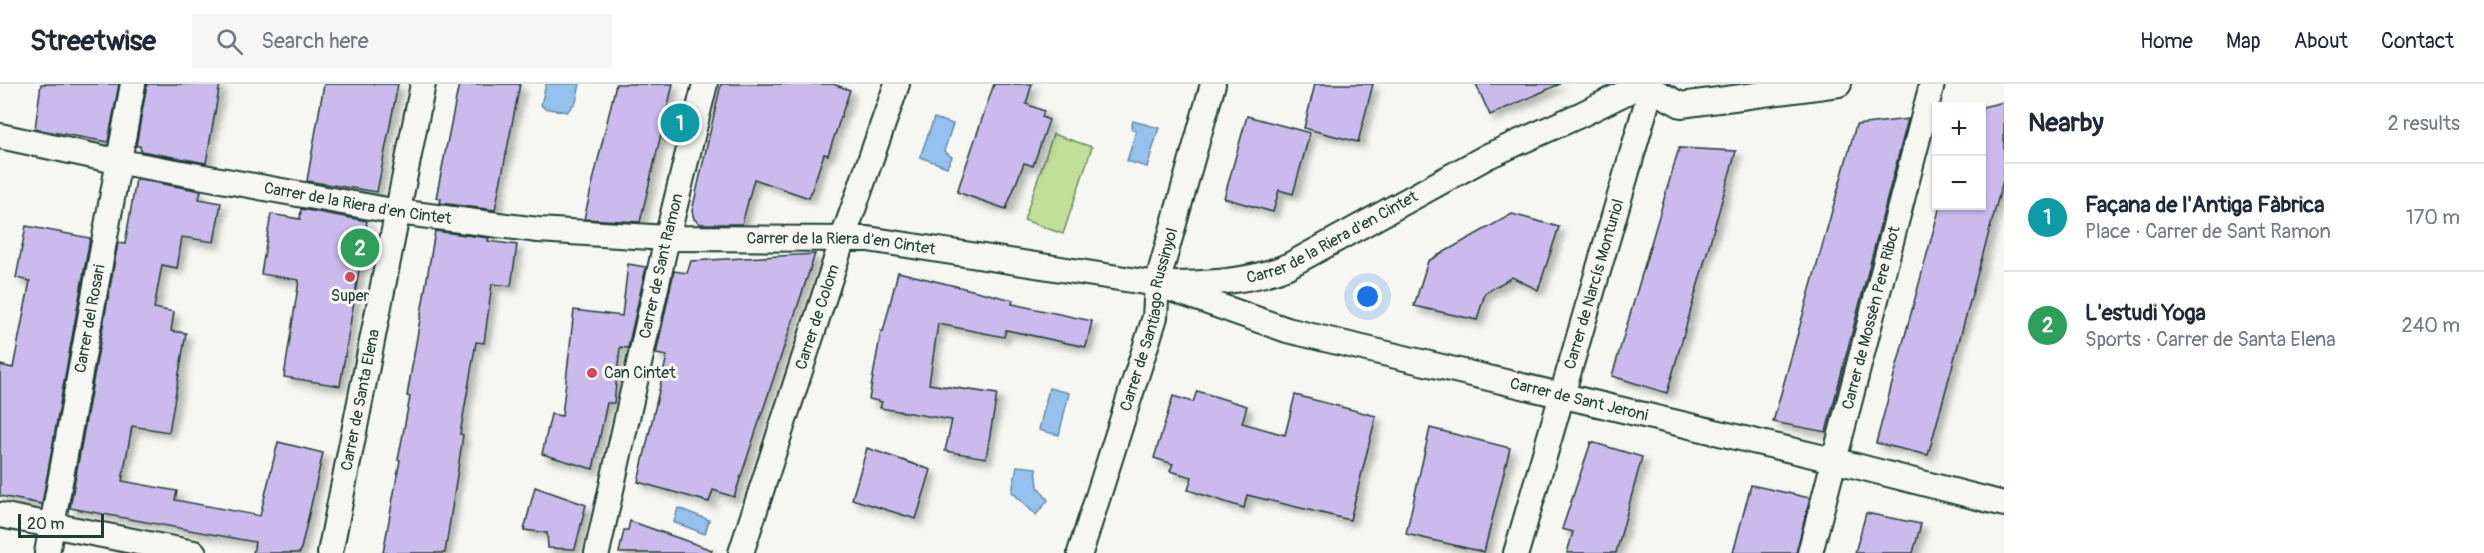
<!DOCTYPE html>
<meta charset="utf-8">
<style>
body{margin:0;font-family:Pangolin,sans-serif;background:#f6f6f7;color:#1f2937}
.controls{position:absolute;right:18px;top:18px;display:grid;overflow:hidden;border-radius:0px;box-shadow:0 2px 4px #0004}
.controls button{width:54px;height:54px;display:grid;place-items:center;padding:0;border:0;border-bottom:2px solid #e0e1e3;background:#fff;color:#1f2937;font:30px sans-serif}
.scale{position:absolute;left:18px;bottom:15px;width:86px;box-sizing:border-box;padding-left:6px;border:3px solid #1f3d34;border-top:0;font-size:16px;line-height:21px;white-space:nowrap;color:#1f3d34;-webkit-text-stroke:4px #f6f6f2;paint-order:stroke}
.you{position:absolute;left:1368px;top:213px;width:21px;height:21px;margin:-15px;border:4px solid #fff;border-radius:50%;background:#1a73e8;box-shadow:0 0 0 9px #1a73e833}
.badge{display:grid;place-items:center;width:39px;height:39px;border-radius:50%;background:#d1495b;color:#fff;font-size:20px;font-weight:700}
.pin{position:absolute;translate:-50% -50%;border:3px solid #fff;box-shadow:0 2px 6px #0006}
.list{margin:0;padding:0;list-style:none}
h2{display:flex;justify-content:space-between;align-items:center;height:78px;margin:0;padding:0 24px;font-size:26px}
h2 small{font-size:20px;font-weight:400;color:#747a83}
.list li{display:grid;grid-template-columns:39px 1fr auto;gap:18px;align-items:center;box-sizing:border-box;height:108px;padding:0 24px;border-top:2px solid #e0e1e3}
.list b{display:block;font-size:22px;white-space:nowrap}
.list p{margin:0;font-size:20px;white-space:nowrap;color:#747a83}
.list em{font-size:20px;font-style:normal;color:#747a83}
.icon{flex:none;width:33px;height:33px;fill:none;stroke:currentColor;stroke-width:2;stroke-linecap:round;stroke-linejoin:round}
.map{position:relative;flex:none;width:2004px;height:469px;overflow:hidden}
header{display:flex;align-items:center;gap:36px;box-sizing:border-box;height:84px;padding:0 30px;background:#fff;border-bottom:2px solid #e0e1e3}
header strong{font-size:28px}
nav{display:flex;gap:33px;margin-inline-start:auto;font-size:21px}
.search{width:420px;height:54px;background:#f6f6f7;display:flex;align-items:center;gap:15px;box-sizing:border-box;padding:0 21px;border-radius:0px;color:#747a83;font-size:22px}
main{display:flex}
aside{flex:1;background:#fff}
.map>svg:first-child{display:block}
.green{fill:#c0e098;stroke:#708e66;stroke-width:1.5}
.water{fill:#95c1ef;stroke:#668ca4;stroke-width:1.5}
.building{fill:#cabbec;stroke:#1f3d34;stroke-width:1.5;filter:url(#shadow)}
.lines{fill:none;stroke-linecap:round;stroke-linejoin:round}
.street-casing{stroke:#1f3d34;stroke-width:28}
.street{stroke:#f6f6f2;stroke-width:24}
.poi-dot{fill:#d1495b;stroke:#f6f6f2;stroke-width:2}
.labels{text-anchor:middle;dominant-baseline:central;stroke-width:6;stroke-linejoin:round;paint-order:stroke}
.street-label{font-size:16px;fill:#1f3d34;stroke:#f6f6f2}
.poi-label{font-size:16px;fill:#1f3d34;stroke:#f6f6f2}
</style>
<header>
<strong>Streetwise</strong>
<div class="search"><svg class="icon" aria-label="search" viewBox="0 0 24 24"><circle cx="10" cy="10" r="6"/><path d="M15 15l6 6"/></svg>Search here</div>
<nav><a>Home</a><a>Map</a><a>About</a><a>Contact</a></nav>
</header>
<main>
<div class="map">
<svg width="2004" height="469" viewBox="0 0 2004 469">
<defs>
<filter id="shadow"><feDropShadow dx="5.5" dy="5.5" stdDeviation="3" flood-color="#0004"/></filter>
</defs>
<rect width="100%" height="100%" fill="#f6f6f2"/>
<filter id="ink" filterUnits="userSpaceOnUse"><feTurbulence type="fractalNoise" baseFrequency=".0167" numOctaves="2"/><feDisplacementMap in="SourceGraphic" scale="12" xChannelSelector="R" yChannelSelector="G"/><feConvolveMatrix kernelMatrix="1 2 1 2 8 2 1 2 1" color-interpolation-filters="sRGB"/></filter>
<g filter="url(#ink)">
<path class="green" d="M1053 50 1092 63 1063 150 1024 136Z"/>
<g class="water">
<path d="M546 0H580L576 18 567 28 544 24 541 21Z"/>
<path d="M934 34 953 40 944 67 952 73 947 83 920 73Z"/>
<path d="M1133 37 1159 44 1147 83 1127 77 1136 48 1131 44Z"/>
<path d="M1049 304 1069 309 1059 351 1039 346Z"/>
<path d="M1017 382 1036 384 1038 403 1048 416 1036 431 1012 408Z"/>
<path d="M678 424 709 436 705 450 674 438Z"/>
</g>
<g class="building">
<path d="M41 0H119L108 58 35 45Z"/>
<path d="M147 0H220L206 79 141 67 140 62H136Z"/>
<path d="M324 0H398L377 108 307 97Z"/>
<path d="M459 0H520L495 126 440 119 441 115 436 114Z"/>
<path d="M616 0H673L640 138 584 135Z"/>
<path d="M721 0H833L850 6 828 71 824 70 809 114 754 95 742 140H701L694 135 692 127Z"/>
<path d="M994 0H1032L1026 20 1044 27 1042 33 1049 36 1033 82 1024 79 1006 125 957 108Z"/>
<path d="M1315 0H1373L1358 58 1304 44Z"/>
<path d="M1476 0H1560L1490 31Z"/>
<path d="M2004 18V93L1928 371 1876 359 1940 122H1982V23Z"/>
<path d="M1247 32 1310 49 1293 110 1279 106 1273 128 1224 114Z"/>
<path d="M1908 35 1826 348 1773 338 1856 41Z"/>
<path d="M1679 64 1736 67 1667 309 1612 292Z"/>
<path d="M136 95 201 107 199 115 221 119 214 158 182 153 177 184 162 181 154 224 174 228 171 247 186 249 169 348 132 342 122 397 177 407 175 416 260 432 278 358 323 369 300 469H253L255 458 70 424 118 159 125 160Z"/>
<path d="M301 125 367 137 340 302 284 293 299 196 261 190 271 130 300 135Z"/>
<path d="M1512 130 1559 143 1538 206 1512 193 1485 209 1477 236 1414 222 1428 177Z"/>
<path d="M26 142 90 154 42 420 0 412V281L13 284 30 197 16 194Z"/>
<path d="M435 147 489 154 488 157 517 161 511 202 492 200 484 259 476 258 460 350 463 351 458 385 445 469H383L400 376H398L410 313 407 312Z"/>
<path d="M815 170 734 413 713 406 709 418 638 398 667 272 656 270 674 187 687 189 691 177Z"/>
<path d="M628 180 646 183 628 264 620 263 614 319H607L593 385 542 370 551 330 562 332 574 226 622 232Z"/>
<path d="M898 188 1013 216 1012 220 1092 237 1086 263 1006 246 1004 253 938 240 929 300 997 310 986 374 945 367 952 336 880 324 882 318 869 315 881 247 883 248Z"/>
<path d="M1197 307 1247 322 1242 339 1285 351 1295 311 1376 332 1350 436 1247 411 1244 424 1188 406 1192 393 1170 387 1173 380 1154 374 1173 312 1193 318Z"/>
<path d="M1430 344 1510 364 1484 468 1406 450Z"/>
<path d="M1591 358 1642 373 1616 469H1567L1573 448 1562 445Z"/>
<path d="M867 364 931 386 916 435 852 415Z"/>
<path d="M1751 401 1810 414 1796 469H1733Z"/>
<path d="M535 403 586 421 575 465 548 464 547 449 524 446Z"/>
<path d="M1866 429 1921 440 1913 469H1855Z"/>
<path d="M630 437 712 466 711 469H619L624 446H628Z"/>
</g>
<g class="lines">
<defs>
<g id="street">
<path d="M1651 5 1681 21 1839 0"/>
<path id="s1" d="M0 52 121 78 398 128 538 146 667 154 868 155 1157 200C1200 200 1248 199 1288 182L1488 72 1580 31 1643 0"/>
<path id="s2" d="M1174 206 1287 246 1833 376 2004 420"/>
<path d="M0 431 194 469"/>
<path id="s3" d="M47 469 133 0"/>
<path id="s4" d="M330 469 423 0"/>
<path id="s5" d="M597 469 667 154 705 0"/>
<path id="s6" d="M741 469 843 154 897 0"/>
<path id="s7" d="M1080 469 1155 233 1157 200 1213 0"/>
<path id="s8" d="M1516 469 1651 5V0"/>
<path id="s9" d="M1810 469 1932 0"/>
</g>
</defs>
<use href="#street" class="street-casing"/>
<use href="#street" class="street"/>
</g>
</g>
<g class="poi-dot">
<circle cx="350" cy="193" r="6"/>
<circle cx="592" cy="289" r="6"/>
</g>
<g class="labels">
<g class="street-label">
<text stroke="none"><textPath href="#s1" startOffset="364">Carrer de la Riera d'en Cintet</textPath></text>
<text stroke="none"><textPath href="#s1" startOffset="1354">Carrer de la Riera d'en Cintet</textPath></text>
<text stroke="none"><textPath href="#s1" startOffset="850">Carrer de la Riera d'en Cintet</textPath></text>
<text stroke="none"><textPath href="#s5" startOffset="294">Carrer de Sant Ramon</textPath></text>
<text stroke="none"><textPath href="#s8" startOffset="280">Carrer de Narcís Monturiol</textPath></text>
<text stroke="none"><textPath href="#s6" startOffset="248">Carrer de Colom</textPath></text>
<text stroke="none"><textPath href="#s9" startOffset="243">Carrer de Mossèn Pere Ribot</textPath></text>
<text stroke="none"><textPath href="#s3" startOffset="238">Carrer del Rosari</textPath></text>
<text stroke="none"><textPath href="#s7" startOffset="244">Carrer de Santiago Russinyol</textPath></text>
<text stroke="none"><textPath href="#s4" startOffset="156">Carrer de Santa Elena</textPath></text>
<text stroke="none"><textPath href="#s2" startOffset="420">Carrer de Sant Jeroni</textPath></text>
</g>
<g class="poi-label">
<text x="350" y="212">Super</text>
<text x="604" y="289" text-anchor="start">Can Cintet</text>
</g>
</g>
</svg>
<div class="controls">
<button>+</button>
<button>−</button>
</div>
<div class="scale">20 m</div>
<div class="you"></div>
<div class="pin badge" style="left:680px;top:39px;background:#0f9aa8">1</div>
<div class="pin badge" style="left:360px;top:164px;background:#2e9e5b">2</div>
</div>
<aside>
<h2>Nearby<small>2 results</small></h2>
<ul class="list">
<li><span class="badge" style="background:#0f9aa8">1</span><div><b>Façana de l'Antiga Fàbrica</b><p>Place · Carrer de Sant Ramon</p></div><em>170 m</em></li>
<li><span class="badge" style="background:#2e9e5b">2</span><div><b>L'estudi Yoga</b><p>Sports · Carrer de Santa Elena</p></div><em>240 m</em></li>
</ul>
</aside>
</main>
